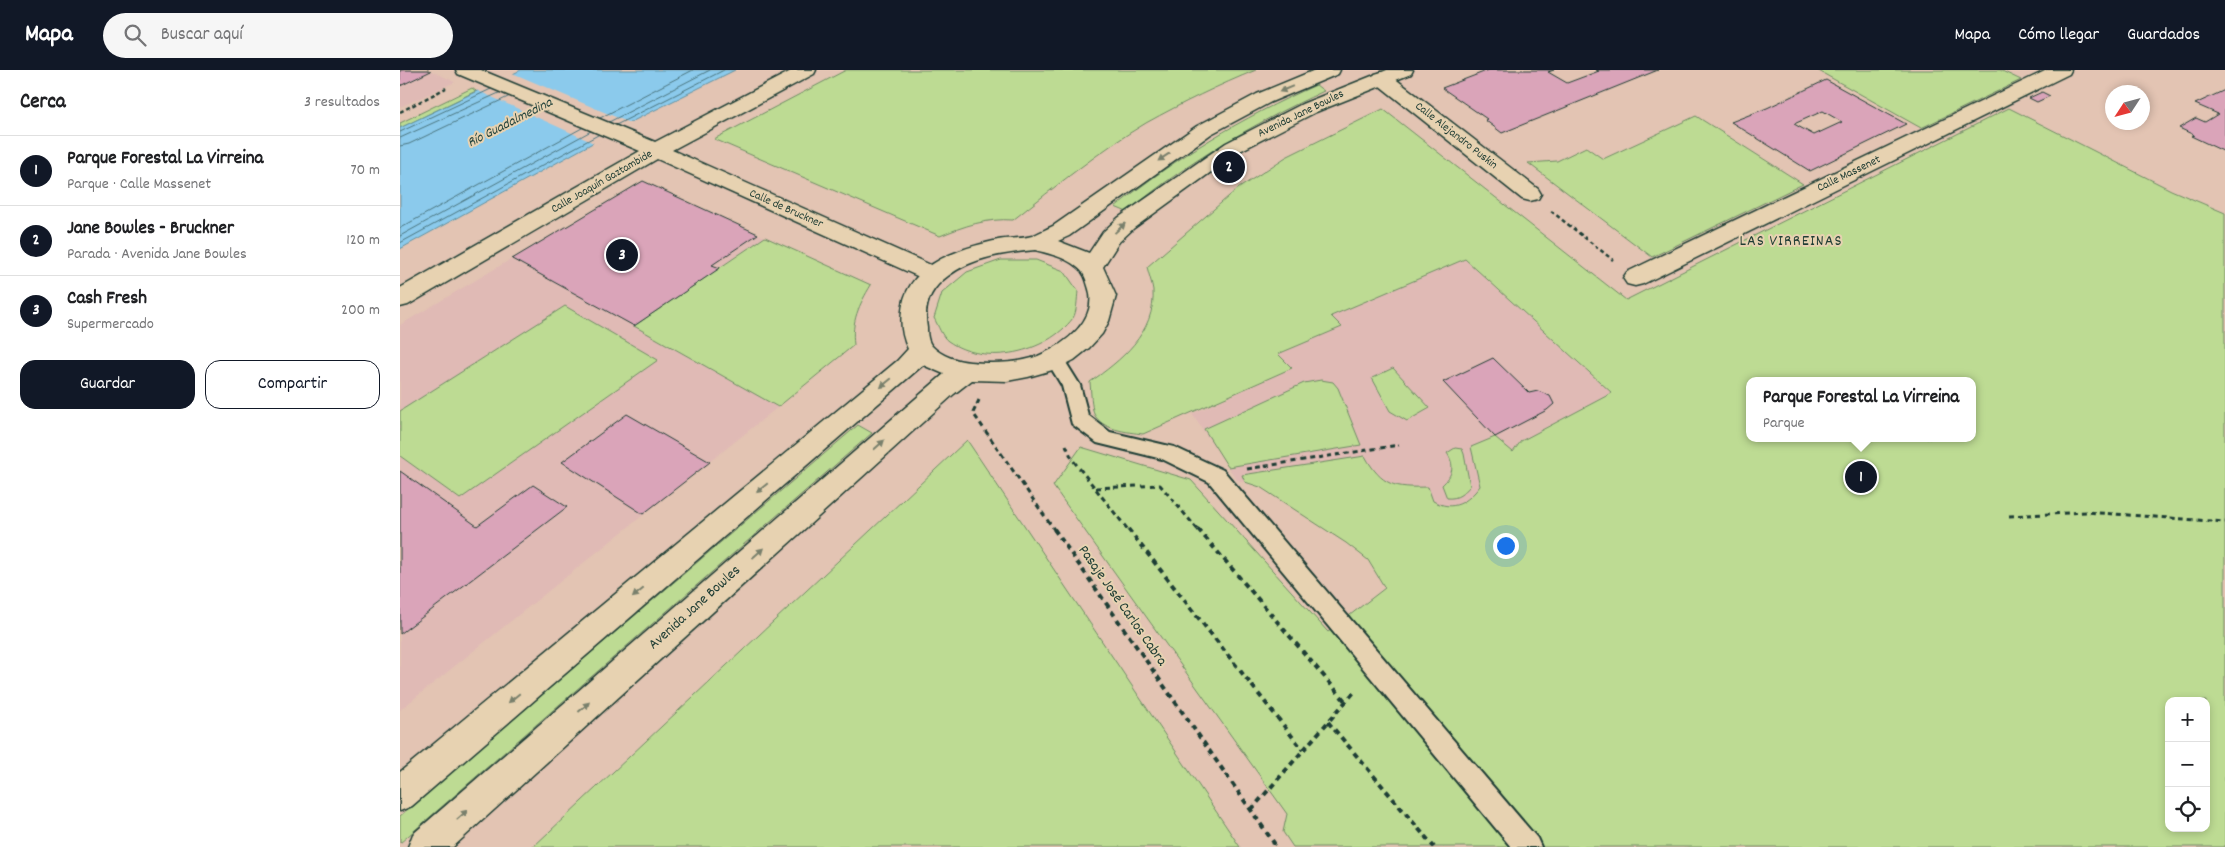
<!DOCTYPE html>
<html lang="es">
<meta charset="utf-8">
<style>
body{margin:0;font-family:Dekko,sans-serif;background:#f6f6f6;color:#202124}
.controls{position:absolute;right:15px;bottom:15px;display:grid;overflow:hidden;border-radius:10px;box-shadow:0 2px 8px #0003}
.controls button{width:45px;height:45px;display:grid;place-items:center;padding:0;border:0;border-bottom:1px solid #e0e0e0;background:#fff;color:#202124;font:25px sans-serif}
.compass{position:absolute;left:1705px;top:15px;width:45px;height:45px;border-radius:50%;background:#fff;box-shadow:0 2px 8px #0003;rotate:234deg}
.you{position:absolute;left:1105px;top:475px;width:18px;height:18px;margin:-12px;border:4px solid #fff;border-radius:50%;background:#1a73e8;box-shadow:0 0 0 8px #1a73e833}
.badge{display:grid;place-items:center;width:32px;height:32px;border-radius:50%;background:#111827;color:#fff;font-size:16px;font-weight:700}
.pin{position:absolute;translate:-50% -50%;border:2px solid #fff;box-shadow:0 1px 5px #0006}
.popup{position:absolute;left:1346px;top:307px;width:230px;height:65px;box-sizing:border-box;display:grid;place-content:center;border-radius:10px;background:#fff;filter:drop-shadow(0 1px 4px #0005);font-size:16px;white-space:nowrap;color:#757577}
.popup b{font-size:19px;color:#202124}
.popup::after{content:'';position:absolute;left:50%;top:100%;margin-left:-10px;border:10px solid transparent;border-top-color:#fff}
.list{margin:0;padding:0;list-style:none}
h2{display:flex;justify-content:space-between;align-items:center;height:65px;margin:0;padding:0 20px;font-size:21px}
h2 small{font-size:16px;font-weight:400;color:#757577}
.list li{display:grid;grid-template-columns:32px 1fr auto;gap:15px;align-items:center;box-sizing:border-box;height:70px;padding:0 20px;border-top:1px solid #e0e0e0}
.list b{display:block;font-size:19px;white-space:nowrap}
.list p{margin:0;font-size:16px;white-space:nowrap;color:#757577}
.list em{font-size:16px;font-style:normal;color:#757577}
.actions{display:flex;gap:10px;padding:15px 20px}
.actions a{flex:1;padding:11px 0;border:1px solid #111827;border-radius:15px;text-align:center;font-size:18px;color:#111827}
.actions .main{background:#111827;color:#fff}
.icon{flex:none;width:28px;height:28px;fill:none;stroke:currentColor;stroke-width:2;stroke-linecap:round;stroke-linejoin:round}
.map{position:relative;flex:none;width:1825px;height:777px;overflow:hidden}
header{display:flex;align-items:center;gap:30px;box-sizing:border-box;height:70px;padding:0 25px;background:#111827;color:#fff}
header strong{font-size:24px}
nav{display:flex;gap:28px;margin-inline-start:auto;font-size:18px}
.search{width:350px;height:45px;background:#f6f6f6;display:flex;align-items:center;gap:12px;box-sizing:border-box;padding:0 18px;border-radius:28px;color:#757577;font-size:19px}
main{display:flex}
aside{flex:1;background:#fff}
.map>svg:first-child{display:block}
.built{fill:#e0bab5}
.green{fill:#bddb93;stroke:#6e8c64;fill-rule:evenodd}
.water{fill:#8bcaec;stroke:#6092a2}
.pier{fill:#e3c4b3}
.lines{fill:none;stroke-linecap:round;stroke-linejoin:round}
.shore{stroke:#4a757e;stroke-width:1}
.building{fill:#daa4b9;stroke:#1f3d34;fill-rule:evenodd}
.service-casing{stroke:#1f3d34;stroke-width:4}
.pedestrian-casing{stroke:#1f3d34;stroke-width:3}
.minor-casing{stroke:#1f3d34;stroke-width:3}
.secondary-casing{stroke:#1f3d34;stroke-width:3}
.path-far2{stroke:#1f3d34;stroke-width:2.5;stroke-dasharray:4 3;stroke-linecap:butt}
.path-far1{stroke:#1f3d34;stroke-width:3;stroke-dasharray:5 4;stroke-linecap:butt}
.path{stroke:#1f3d34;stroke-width:4;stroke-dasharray:5.5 4.5;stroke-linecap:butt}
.service{fill:#e7d2b1;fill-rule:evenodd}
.pedestrian{fill:#e7d2b1;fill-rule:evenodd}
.minor{fill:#e7d2b1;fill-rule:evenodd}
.secondary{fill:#e7d2b1;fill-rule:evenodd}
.oneway{fill:#79806c}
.labels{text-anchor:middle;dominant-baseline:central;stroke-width:4;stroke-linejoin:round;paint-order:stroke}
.far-street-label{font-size:12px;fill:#1f3d34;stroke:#e7d2b1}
.far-water-label{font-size:14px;font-style:italic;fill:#24443d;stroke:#e7d2b1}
.street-label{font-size:15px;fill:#1f3d34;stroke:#e7d2b1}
.neighbourhood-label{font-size:16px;letter-spacing:1px;fill:#1f3d34;stroke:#e7d2b1}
</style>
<header>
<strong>Mapa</strong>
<div class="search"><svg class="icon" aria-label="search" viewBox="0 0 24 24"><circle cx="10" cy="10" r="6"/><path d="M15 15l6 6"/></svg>Buscar aquí</div>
<nav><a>Mapa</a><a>Cómo llegar</a><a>Guardados</a></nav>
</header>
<main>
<aside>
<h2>Cerca<small>3 resultados</small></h2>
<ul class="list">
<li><span class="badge">1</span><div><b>Parque Forestal La Virreina</b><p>Parque · Calle Massenet</p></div><em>70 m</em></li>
<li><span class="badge">2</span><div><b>Jane Bowles - Bruckner</b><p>Parada · Avenida Jane Bowles</p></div><em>120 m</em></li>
<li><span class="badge">3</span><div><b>Cash Fresh</b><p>Supermercado</p></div><em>200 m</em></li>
</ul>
<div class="actions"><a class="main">Guardar</a><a>Compartir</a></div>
</aside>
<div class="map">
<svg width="1825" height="777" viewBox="0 0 1825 777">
<rect width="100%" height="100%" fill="#e3c4b3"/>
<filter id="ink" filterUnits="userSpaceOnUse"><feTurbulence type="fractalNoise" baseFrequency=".02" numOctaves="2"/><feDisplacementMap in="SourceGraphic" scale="10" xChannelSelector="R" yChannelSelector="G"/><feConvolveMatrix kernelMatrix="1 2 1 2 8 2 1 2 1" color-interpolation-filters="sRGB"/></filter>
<g filter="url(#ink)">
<g class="built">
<path d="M0 0 32 1 55 12 0 37Z"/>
<path d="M243 111 365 167 235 256 378 337 0 640V255Z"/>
<path d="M1065 189 1212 323 1121 371 1097 401 985 518 968 490 946 473 860 417 837 410 792 344 892 298 878 284 942 257 931 246Z"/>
</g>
<g class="green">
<path d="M446 0H856C819 15 782 33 746 53 699 81 656 116 613 150 587 148 564 156 540 166L314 69Z"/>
<path d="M1417 0H1600L1621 10 1521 58Z"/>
<path d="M916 15 924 21C851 55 789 91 727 142L715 137C779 85 840 49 916 15Z"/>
<path d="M72 18 76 21 0 58V53Z"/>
<path d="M1609 38 1771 120 1825 143V777H893L883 762 887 744 653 416 681 377 791 410 928 562 985 518 968 490 946 473 860 417 845 412 842 405 965 386C982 416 994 418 1028 417L1033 431C1053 442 1067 433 1080 416L1071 377 1095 367 1113 382 1121 371 1212 323 1065 189 931 246 942 257 878 284 892 298 743 364C727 362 702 360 694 344 691 335 691 322 690 312 720 291 756 263 753 220 752 213 749 205 747 197L836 120 886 87 983 39 1226 230ZM1350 311H1572V368H1350ZM1769 631H1806V758H1769Z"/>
<path d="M1296 46 1403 114 1252 187 1128 93 1157 91 1186 77 1203 89Z"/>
<path d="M365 167 471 215C459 235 451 251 454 275L378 337 234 256Z"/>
<path d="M601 190H636L664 201 678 221C677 229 677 242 673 248 647 283 585 297 548 271 542 267 538 255 534 248L542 223 567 202Z"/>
<path d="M165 236 258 290 60 429 0 386V341Z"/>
<path d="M993 298 1030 338 1007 351 990 341 972 308Z"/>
<path d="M921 310 933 312 938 318 961 375 828 397 804 359 904 313Z"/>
<path d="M458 355 472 363 0 773V746Z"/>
<path d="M567 370 840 777H133Z"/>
<path d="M1055 378 1062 379 1064 384 1070 416C1063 424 1058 429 1047 428L1042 415C1053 405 1055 395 1047 383Z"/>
</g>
<path class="water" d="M121 0H335L229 53 0 179V58Z"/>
<path class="pier" d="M110 2 232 54 196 74 74 19Z"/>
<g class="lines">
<g class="shore">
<path d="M200 48 293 0"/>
<path d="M209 52 310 0"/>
<path d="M216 55 324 0"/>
<path d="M0 62 91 19"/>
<path d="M0 68 99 23"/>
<path d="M0 76 9 74 108 27"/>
<path d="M0 158 182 58"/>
<path d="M0 166 191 61"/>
<path d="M0 173 198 65"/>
</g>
</g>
<g class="building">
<path d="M0 0H28L31 1 0 16Z"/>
<path d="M1089 0H1154L1148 2 1167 13 1199 1 1196 0H1258L1102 63 1085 50 1087 49 1042 18Z"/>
<path d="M1426 10 1506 54 1410 101 1331 52 1367 38ZM1423 41 1442 52 1414 65 1394 54Z"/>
<path d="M1825 20V82L1791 66 1794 65 1779 58 1796 48 1805 52 1818 44 1795 34Z"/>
<path d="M1642 22 1650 26 1637 32 1629 28Z"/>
<path d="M243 111 358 164 312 195 320 198 234 256 112 189Z"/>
<path d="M1093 288 1129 323 1138 321 1150 326 1154 334 1147 340 1095 367 1043 312Z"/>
<path d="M227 344 310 392 243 444 162 392Z"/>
<path d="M0 401 77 456 133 415 167 437 0 564Z"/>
</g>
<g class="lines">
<defs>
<path id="service" d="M654 281 660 283 680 315 688 345 710 362 774 377 823 400 1137 768 1141 777H1111L809 412 762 389 697 373 672 354 662 316 645 288 648 283Z"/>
<path id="pedestrian" d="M1647 0H1671L1669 4 1243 214 1235 216 1227 214 1223 208 1227 202Z"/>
<g id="minor">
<path d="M56 0H81L255 72 393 0H416L414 4 272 80 542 200 546 205 542 210 534 213 526 210 257 89 8 235 0 237V218L240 81 58 4Z"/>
<path d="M982 2 989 4 1138 119 1141 124 1138 129 1130 131 1122 129 975 12 973 8 975 4Z"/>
</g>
<path id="secondary" d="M915 0H940L938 4 871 32 811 64 669 166 658 171 689 183 703 162 718 148 826 73 902 34 987 0H1013L1011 4 916 42 840 81 734 158 719 172 703 197 716 226 709 251 702 264 689 278 674 290 656 299 628 307 607 311 572 310 554 324 53 777H8L13 764 544 304 523 295 12 736 0 741V702L497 291 508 279C501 265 500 250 503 234 511 193 562 178 598 170 609 168 621 169 632 166 639 163 646 159 653 156L797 56 857 24ZM635 180C650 184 665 187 677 197 684 202 686 209 688 216 700 249 665 275 638 286 617 294 592 294 570 292 558 291 541 286 532 276 528 272 527 264 527 258 523 236 530 219 548 206 573 187 605 183 635 180Z"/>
</defs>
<use href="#service" class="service-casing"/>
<use href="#pedestrian" class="pedestrian-casing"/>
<use href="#minor" class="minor-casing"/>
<use href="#secondary" class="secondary-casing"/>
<g class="path-far2">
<path d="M0 42 46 18"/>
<path d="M1151 141 1213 190"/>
</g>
<g class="path-far1">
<path d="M579 330 573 343 655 461"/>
<path d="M666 375 672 389 729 461"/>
<path d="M847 399 999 375"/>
<path d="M696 418 760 415 799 461"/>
<path d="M1609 446 1686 442 1825 452"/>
</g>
<g class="path">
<path d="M654 459 874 773 872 777"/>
<path d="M728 459 903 680"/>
<path d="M798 459 946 632"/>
<path d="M928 652 1034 777"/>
<path d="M851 740 956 620"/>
</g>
<use href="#service" class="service"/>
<use href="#pedestrian" class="pedestrian"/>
<use href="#minor" class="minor"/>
<use href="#secondary" class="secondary"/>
</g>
<defs><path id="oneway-solid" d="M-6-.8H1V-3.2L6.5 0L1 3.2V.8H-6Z" transform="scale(1.25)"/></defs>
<g class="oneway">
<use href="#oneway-solid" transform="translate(886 19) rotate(157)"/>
<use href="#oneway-solid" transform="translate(764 87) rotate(146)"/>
<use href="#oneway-solid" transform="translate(720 158) rotate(-43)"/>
<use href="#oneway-solid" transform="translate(486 313) rotate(140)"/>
<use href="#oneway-solid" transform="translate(479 375) rotate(-42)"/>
<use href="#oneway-solid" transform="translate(362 418) rotate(140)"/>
<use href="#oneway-solid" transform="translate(358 483) rotate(-42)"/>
<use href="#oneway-solid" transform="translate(238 523) rotate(140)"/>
<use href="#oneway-solid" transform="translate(114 628) rotate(140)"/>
<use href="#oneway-solid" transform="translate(184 637) rotate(-42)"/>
<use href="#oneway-solid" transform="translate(62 745) rotate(-42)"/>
</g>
</g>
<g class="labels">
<g class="far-street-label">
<text transform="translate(901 44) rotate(-26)">Avenida Jane Bowles</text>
<text transform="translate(1056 66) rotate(38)">Calle Alejandro Puskin</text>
<text transform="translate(1449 104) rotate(-26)">Calle Massenet</text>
<text transform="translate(202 112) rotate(-30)">Calle Joaquín Gaztambide</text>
<text transform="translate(386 139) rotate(24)">Calle de Bruckner</text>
</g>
<g class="far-water-label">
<text transform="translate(110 53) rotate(-27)">Río Guadalmedina</text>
</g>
<g class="street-label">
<text transform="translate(722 536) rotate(55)">Pasaje José Carlos Cabra</text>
<text transform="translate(295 538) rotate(-42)">Avenida Jane Bowles</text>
</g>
<g class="neighbourhood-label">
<text x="1391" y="171">LAS VIRREINAS</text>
</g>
</g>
</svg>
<div class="controls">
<button>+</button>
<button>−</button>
<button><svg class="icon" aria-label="locate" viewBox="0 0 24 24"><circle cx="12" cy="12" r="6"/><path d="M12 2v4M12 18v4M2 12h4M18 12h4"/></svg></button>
</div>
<svg class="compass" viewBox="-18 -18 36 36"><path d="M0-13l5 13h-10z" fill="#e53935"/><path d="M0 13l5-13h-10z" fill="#757577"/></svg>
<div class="you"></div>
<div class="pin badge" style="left:1461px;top:407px">1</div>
<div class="popup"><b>Parque Forestal La Virreina</b>Parque</div>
<div class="pin badge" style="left:829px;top:97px">2</div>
<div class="pin badge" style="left:222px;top:185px">3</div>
</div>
</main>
